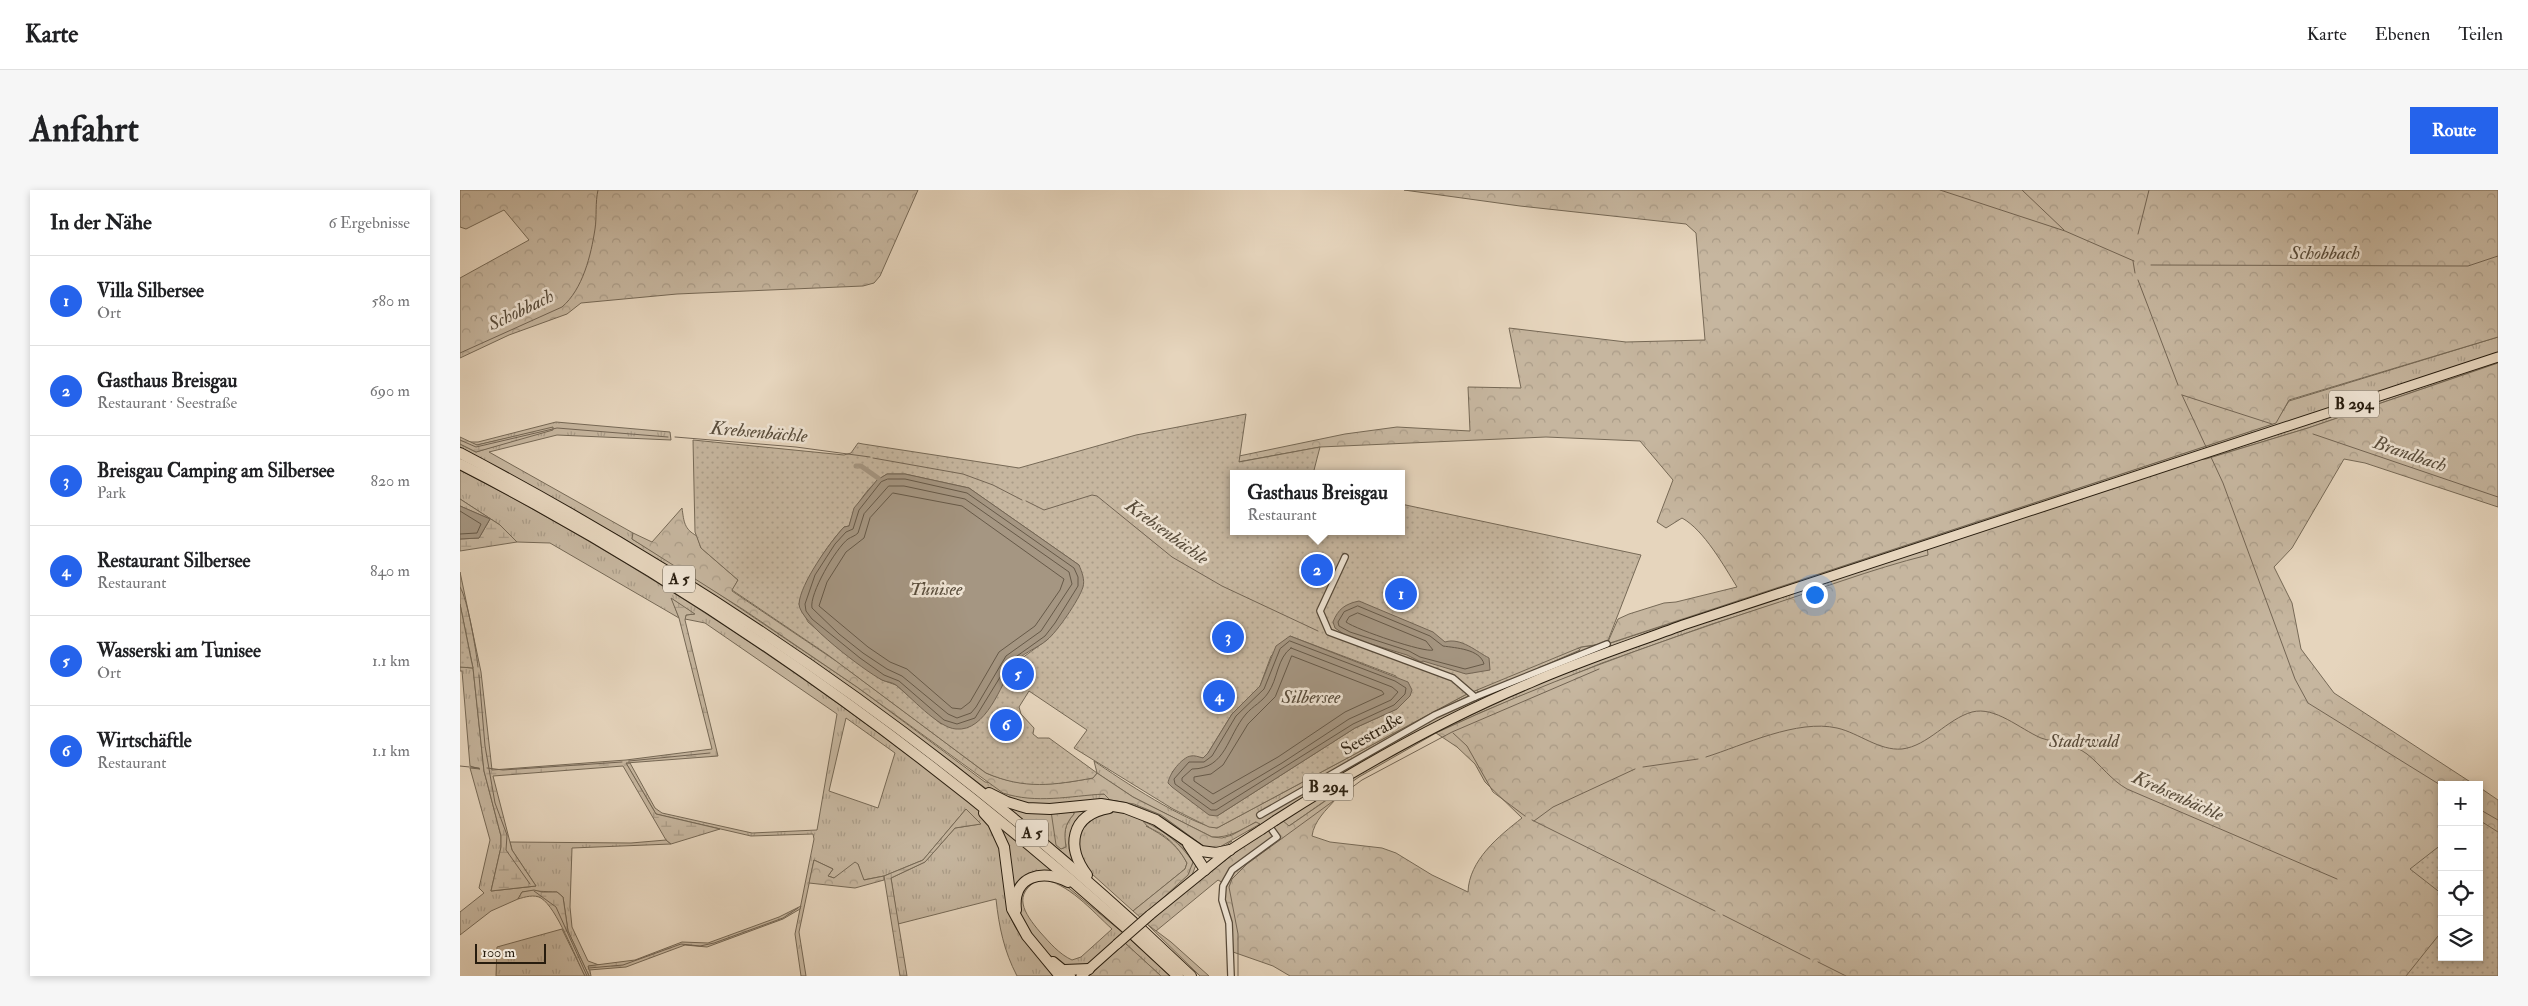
<!DOCTYPE html>
<html lang="de">
<meta charset="utf-8">
<style>
body{margin:0;font-family:"IM FELL Double Pica",serif;background:#f6f6f6;color:#202124}
.controls{position:absolute;right:15px;bottom:15px;display:grid;overflow:hidden;border-radius:0px;box-shadow:0 2px 8px #0003}
.controls button{width:45px;height:45px;display:grid;place-items:center;padding:0;border:0;border-bottom:1px solid #e0e0e0;background:#fff;color:#202124;font:25px sans-serif}
.scale{position:absolute;left:15px;bottom:12px;width:71px;box-sizing:border-box;padding-left:5px;border:2px solid #271c0e;border-top:0;font-size:14px;line-height:18px;white-space:nowrap;color:#271c0e;-webkit-text-stroke:4px #efe4d4;paint-order:stroke}
.you{position:absolute;left:1354px;top:404px;width:18px;height:18px;margin:-12px;border:4px solid #fff;border-radius:50%;background:#1a73e8;box-shadow:0 0 0 8px #1a73e833}
.badge{display:grid;place-items:center;width:32px;height:32px;border-radius:50%;background:#2563eb;color:#fff;font-size:16px;font-weight:700}
.pin{position:absolute;translate:-50% -50%;border:2px solid #fff;box-shadow:0 1px 5px #0006}
.popup{position:absolute;left:770px;top:280px;width:175px;height:65px;box-sizing:border-box;display:grid;place-content:center;border-radius:0px;background:#fff;filter:drop-shadow(0 1px 4px #0005);font-size:16px;white-space:nowrap;color:#757577}
.popup b{font-size:19px;color:#202124}
.popup::after{content:'';position:absolute;left:50%;top:100%;margin-left:-10px;border:10px solid transparent;border-top-color:#fff}
.list{margin:0;padding:0;list-style:none}
h2{display:flex;justify-content:space-between;align-items:center;height:65px;margin:0;padding:0 20px;font-size:21px}
h2 small{font-size:16px;font-weight:400;color:#757577}
.list li{display:grid;grid-template-columns:32px 1fr auto;gap:15px;align-items:center;box-sizing:border-box;height:90px;padding:0 20px;border-top:1px solid #e0e0e0}
.list b{display:block;font-size:19px;white-space:nowrap}
.list p{margin:0;font-size:16px;white-space:nowrap;color:#757577}
.list em{font-size:16px;font-style:normal;color:#757577}
.icon{flex:none;width:28px;height:28px;fill:none;stroke:currentColor;stroke-width:2;stroke-linecap:round;stroke-linejoin:round}
.map{position:relative;flex:none;width:2038px;height:786px;overflow:hidden;border-radius:0px}
header{display:flex;align-items:center;gap:30px;box-sizing:border-box;height:70px;padding:0 25px;background:#fff;border-bottom:1px solid #e0e0e0}
header strong{font-size:24px}
nav{display:flex;gap:28px;margin-inline-start:auto;font-size:18px}
.intro{display:flex;align-items:center;justify-content:space-between;box-sizing:border-box;height:120px;padding:0 30px}
h1{margin:0;font-size:35px}
.button{padding:12px 22px;border-radius:0px;background:#2563eb;color:#fff;font-size:18px;font-weight:700}
main{display:flex;gap:30px;padding:0 30px}
aside{flex:1;background:#fff;border-radius:0px;box-shadow:0 2px 8px #0003}
.map>svg:first-child{display:block}
.grass{fill:url(#grass-tufts);stroke:#766956;fill-rule:evenodd}
.forest{fill:url(#forest-crowns);stroke:#766956}
.wetland{fill:url(#wetland-marsh);stroke:#766956}
.park{fill:url(#park-dots);stroke:#766956;fill-rule:evenodd}
.water{fill:#a59682;stroke:#736554}
.lines{fill:none;stroke-linecap:round;stroke-linejoin:round}
.shore{stroke:#665948;stroke-width:1}
.stream{stroke:#736554;stroke-width:1}
.canal{stroke:#a59682;stroke-width:5}
.street-casing{stroke:#574a3a;stroke-width:8}
.primary-casing{stroke:#271c0e;stroke-width:11}
.highway-casing{stroke:#271c0e;stroke-width:12}
.street{stroke:#efe4d4;stroke-width:5.5}
.primary{stroke:#e6d5bd;stroke-width:9}
.highway{stroke:#e6d5bd;stroke-width:10}
.primary-bridge-casing{stroke:#271c0e;stroke-width:11;stroke-linecap:butt}
.primary-bridge{stroke:#e6d5bd;stroke-width:9}
.labels{text-anchor:middle;dominant-baseline:central;stroke-width:5;stroke-linejoin:round;paint-order:stroke}
.shield{fill:#efe4d4;stroke:#635849;stroke-width:1}
.shield-label{font-size:16px;font-weight:bold;fill:#271c0e}
.street-label{font-size:18px;fill:#271c0e;stroke:#efe4d4}
.park-label{font-size:18px;font-style:italic;fill:#574a3a;stroke:#efe4d4}
.water-label{font-size:19px;font-style:italic;fill:#594d3c;stroke:#efe4d4}
</style>
<header>
<strong>Karte</strong>
<nav><a>Karte</a><a>Ebenen</a><a>Teilen</a></nav>
</header>
<div class="intro"><h1>Anfahrt</h1><a class="button">Route</a></div>
<main>
<aside>
<h2>In der Nähe<small>6 Ergebnisse</small></h2>
<ul class="list">
<li><span class="badge">1</span><div><b>Villa Silbersee</b><p>Ort</p></div><em>580 m</em></li>
<li><span class="badge">2</span><div><b>Gasthaus Breisgau</b><p>Restaurant · Seestraße</p></div><em>690 m</em></li>
<li><span class="badge">3</span><div><b>Breisgau Camping am Silbersee</b><p>Park</p></div><em>820 m</em></li>
<li><span class="badge">4</span><div><b>Restaurant Silbersee</b><p>Restaurant</p></div><em>840 m</em></li>
<li><span class="badge">5</span><div><b>Wasserski am Tunisee</b><p>Ort</p></div><em>1.1 km</em></li>
<li><span class="badge">6</span><div><b>Wirtschäftle</b><p>Restaurant</p></div><em>1.1 km</em></li>
</ul>
</aside>
<div class="map">
<svg width="2038" height="786" viewBox="0 0 2038 786">
<defs>
<pattern id="grass-tufts" width="24" height="20" patternUnits="userSpaceOnUse" patternTransform="scale(1.25)"><rect width="24" height="20" fill="#c6b69f"/><path d="M3 7l-1-3M5 7V3M7 7l1-3M15 17l-1-3M17 17v-4M19 17l1-3" fill="none" stroke="#aa9c88"/></pattern>
<pattern id="forest-crowns" width="20" height="18" patternUnits="userSpaceOnUse" patternTransform="scale(1.25)"><rect width="20" height="18" fill="#c6b69f"/><path d="M2 6a3 3 0 1 1 6 0M12 15a3 3 0 1 1 6 0" fill="none" stroke="#aa9c88"/></pattern>
<pattern id="wetland-marsh" width="20" height="14" patternUnits="userSpaceOnUse" patternTransform="scale(1.25)"><rect width="20" height="14" fill="#c6b69f"/><path d="M1 5h8M5 5V1M11 12h8M15 12V8" fill="none" stroke="#aa9c88"/></pattern>
<pattern id="park-dots" width="8" height="8" patternUnits="userSpaceOnUse" patternTransform="scale(1.25)"><rect width="8" height="8" fill="#c6b69f"/><path d="M2 2h.1M6 6h.1" fill="none" stroke="#aa9c88" stroke-width="1.8" stroke-linecap="round"/></pattern>
</defs>
<rect width="100%" height="100%" fill="#e6d5bd"/>
<filter id="stains"><feTurbulence type="fractalNoise" baseFrequency=".004" numOctaves="4"/><feColorMatrix values="0 0 0 0 .2 0 0 0 0 .09 0 0 0 0 .02 0 0 0 .5 -.17"/></filter>
<radialGradient id="worn" r=".72"><stop offset=".6" stop-color="#630" stop-opacity="0"/><stop offset="1" stop-color="#630" stop-opacity=".3"/></radialGradient>
<g class="grass">
<path d="M2038 147V173L1848 238 1746 269 1730 270 1469 365 1252 434 1142 473 1022 522 976 543 899 587 829 636 799 637 788 641 796 632C781 640 769 648 752 647L673 607 637 583 634 571C660 589 728 634 757 638L1005 505 1016 500 1021 503 1119 460 1121 457 1148 454 1815 233 1829 211Z"/>
<path d="M96 232 210 242 211 250 97 245 29 262 173 343 172 349 228 383 397 497 525 592 622 605 644 604 701 625 745 657 772 651 762 658H742L700 627 671 616H568L528 600 390 497 292 430 161 347 0 257V254L16 262 93 238 17 255 8 252H18Z"/>
<path d="M0 280C181 374 351 488 512 614 550 648 538 680 550 724 556 747 581 768 597 786H557C544 761 539 737 536 709L438 734 431 688 465 672 495 638 520 634 506 619 463 670 424 686 403 690 398 674 374 688 368 686 373 679 354 670 339 742 346 786H341L335 744 354 649 353 644 291 646 196 624 166 573H170L195 618 202 623 292 643 357 640 377 524 245 433 225 429 226 425 234 424 212 409 219 428 90 353 57 352 40 335 0 309ZM386 528 435 563 418 618 369 601Z"/>
<path d="M0 477 13 478 24 581 41 646V657L31 701 76 696 52 660 50 652 171 653 206 650 211 654 112 658 110 717 112 737 128 771 139 775 129 776 131 786H129L108 741 103 707 97 702C85 702 74 700 62 702L58 709 31 721 0 745V722L24 703 19 698 30 650 10 578 20 579 10 576 2 481H0Z"/>
<path d="M544 614 591 621 605 657C604 643 604 635 614 624L613 619 636 616 623 627 614 672Z"/>
<path d="M653 620C690 628 716 643 736 675L732 685 688 723C699 703 724 694 733 673L707 644 686 636C703 645 718 655 727 673L725 679 673 721 622 675 617 647 624 632Z"/>
<path d="M537 635 595 682H587L555 704Z"/>
<path d="M584 686 598 689 663 743C653 753 632 775 618 778 594 783 519 701 584 686ZM580 689C608 692 632 721 652 739L621 767 612 770C599 764 590 753 580 742 564 723 551 704 580 689Z"/>
<path d="M687 734 711 752 749 786H740Z"/>
<path d="M102 739 125 786H36L37 757Z"/>
<path d="M670 749 710 786H701L665 753Z"/>
</g>
<g class="forest">
<path d="M0 0H458L420 86 414 93 403 96 217 104 121 113 107 124 49 145 0 168V88L69 50 44 20 6 39 0 37Z"/>
<path d="M944 0H2038V147L1829 210 1816 233 1147 454 1158 429 1169 424 1204 413 1216 412 1277 397C1264 376 1244 340 1222 328L1206 338 1197 332 1213 290 1180 251 1086 247 860 257 778 272 779 266 885 244 937 237 1010 241 1008 197 1061 198 1049 138 1166 152 1245 150 1236 43 1226 34 1060 16Z"/>
<path d="M2038 173V317L1905 273 1884 269 1832 358 1814 377 1832 413 1841 459 1874 503 2015 595H1982V767H2019V597L2038 610V786H830L813 776 773 762 764 708 765 694 758 690 696 741 687 734C731 697 774 661 822 630L829 636 874 605 876 609C866 620 854 631 852 646L870 652 922 658 936 663 972 685 1008 702C1009 670 1039 646 1062 628L1025 592 1015 574 997 557 976 543C1080 494 1189 455 1298 419 1355 401 1411 379 1468 365L1467 356 1730 270 1746 269 1848 238Z"/>
<path d="M222 318C224 332 224 339 237 346L241 358 278 390 272 401 379 473 526 583C564 599 594 595 633 588L637 583 673 607 752 647 762 648 772 645 796 632 800 634 758 658 745 657 701 625 674 614 650 610 644 604C610 606 576 614 543 603L397 497 284 420 172 349 173 343 192 352Z"/>
<path d="M1116 456 1120 460 1021 503 1016 500Z"/>
<path d="M613 619 614 624C604 635 604 643 606 657L601 659 596 655 591 621Z"/>
<path d="M683 631C705 641 720 653 733 672L728 685 681 728 673 721 725 679 727 673C721 662 713 652 703 645 696 640 688 639 683 631Z"/>
<path d="M354 670 373 679 368 686 374 688 395 672 398 674 404 690 424 686V690L395 698 349 693Z"/>
<path d="M665 753 701 786H629Z"/>
</g>
<g class="wetland">
<path d="M93 237V240L16 262 0 254V247L17 255Z"/>
<path d="M0 309 40 335 57 352 0 361V349L19 348 30 329 0 316Z"/>
<path d="M0 382 21 482 32 580 166 570 252 559 219 428 211 408 235 424 226 425 225 430 258 566 166 573 196 624 260 639 211 654 206 650 163 576 33 586 52 660 76 696 31 701 41 657V646L24 581 13 478 0 414Z"/>
<path d="M506 619 521 634 495 638 465 672 431 688 447 786H440L424 686 463 670Z"/>
<path d="M74 700 82 702H97L103 707 108 741 129 786H125C115 767 97 718 81 708 74 704 65 707 58 709L62 702Z"/>
<path d="M341 716 340 719 323 729 247 757 225 755 166 777 129 780 128 776 175 770 222 752 248 753 319 727Z"/>
</g>
<g class="park">
<path d="M786 224 779 272 860 257 853 284H773V341H941V314L1181 365 1147 453 1121 457 1005 505 757 638 749 637 713 619 614 558 627 540 569 501 559 517 561 524 574 538 573 544 578 548H589L637 583 633 588C594 595 565 600 526 583L368 465 272 400 278 390 241 358 235 342 233 250 384 265 391 263 398 253 403 254 559 278 676 245ZM427 284H445L509 298 619 375 616 410 588 449 554 474 525 523 481 534 436 495 422 490 372 453 348 432 339 414C350 384 363 360 384 337L389 336C394 316 409 294 427 284ZM830 446 936 486 937 519 895 538 757 626 712 582C726 568 725 567 743 568L748 563 772 524 800 496 811 466Z"/>
<path d="M0 414 11 469 13 478 0 477Z"/>
<path d="M2019 630 2038 642V786H1946L1982 741V767H2019Z"/>
<path d="M1982 654V704L1950 679Z"/>
</g>
<g class="water">
<path d="M427 284H445L509 298 619 375C622 382 625 390 623 397 619 410 597 442 587 450 578 458 560 464 553 475 541 495 526 542 496 539 478 538 450 506 436 495 432 492 426 492 422 490 405 481 339 432 339 414 340 394 370 352 384 337L389 336 394 318 417 290Z"/>
<path d="M0 316 30 329 19 348 0 349Z"/>
<path d="M899 411 973 442 985 452C1001 447 1017 462 1029 468L1030 480 1006 484 963 471 961 472 947 465 888 447 875 438 873 432C878 419 885 414 899 411Z"/>
<path d="M830 446 948 492 952 500 950 506 937 519 895 538 757 626 749 625 712 597 708 593C709 584 722 567 731 566 734 565 739 567 743 568L748 563 772 524 800 496 816 456Z"/>
</g>
<g class="lines">
<g class="shore">
<path d="M428 289H445L507 303 614 378 618 387V396L595 433 585 446 550 471 515 528 497 534 484 530 439 491 424 485 400 468 352 429 346 421 345 414 355 385 375 354 386 342 393 339 399 320 421 292Z"/>
<path d="M429 296H444L505 309 609 382 612 394 581 441 546 466 516 517 511 523 497 528 488 524 442 486 427 479 403 463 379 444 352 418C349 404 376 358 388 349 391 347 395 346 398 343L404 324Z"/>
<path d="M433 303 502 316 604 389 600 400 575 436 539 462 510 512 501 519 492 518 447 479 430 472 408 457 359 416 367 392 386 362 404 348 410 328Z"/>
<path d="M0 321 21 334 17 343 0 344"/>
<path d="M898 416 970 446 983 456C996 458 1020 459 1024 474L1005 479 960 467 949 461 890 442 879 436 878 432 884 422Z"/>
<path d="M898 423 966 451 973 460C965 463 897 440 886 432L889 427Z"/>
<path d="M830 451 935 491 946 498 945 504 934 515 893 534 756 620H751L715 594 714 589 729 572H744L752 566 776 526 804 499 820 459Z"/>
<path d="M831 458 932 497 938 502 931 510 889 529 822 573 753 614 722 591V588L732 579C766 579 767 546 786 524 793 516 802 512 808 503 818 489 817 468 831 458Z"/>
<path d="M832 466 922 501 924 504 885 522 818 567 753 604 734 591V587L751 584 763 575 788 534 815 507Z"/>
</g>
<g class="stream">
<path d="M1480 0 1605 41 1674 71"/>
<path d="M1562 0 1604 40"/>
<path d="M1678 44 1689 0"/>
<path d="M1673 71 1675 83"/>
<path d="M1691 75 2008 76 2038 66"/>
<path d="M1678 90 1718 195"/>
<path d="M0 163 102 117C123 99 131 65 135 39 137 26 135 13 138 0"/>
<path d="M1722 205 1747 259"/>
<path d="M1722 205 1812 234"/>
<path d="M1853 244 2038 307"/>
<path d="M215 247 336 257 410 267"/>
<path d="M0 250 16 257 97 238 208 247"/>
<path d="M1750 265 1763 293 1835 489 1848 513 1982 596"/>
<path d="M413 268 503 284 533 295 562 310"/>
<path d="M566 311 584 320 632 305 637 306 712 367 762 396 858 441"/>
<path d="M0 397C8 410 16 460 18 477"/>
<path d="M19 485 25 556 35 613 47 645 46 660 70 694"/>
<path d="M993 543 1007 556 1033 602 1065 626"/>
<path d="M1246 567C1284 555 1337 529 1377 538 1399 543 1419 561 1442 559 1468 556 1487 529 1512 522 1535 516 1560 539 1581 548 1596 553 1614 554 1627 564 1641 575 1651 590 1667 599L1877 689"/>
<path d="M169 571 250 563"/>
<path d="M0 576 19 578"/>
<path d="M1183 577 1238 569"/>
<path d="M27 578 43 580 162 572"/>
<path d="M2019 619 2038 630"/>
<path d="M1072 630 1255 721"/>
<path d="M1074 631 1093 617 1175 579"/>
<path d="M74 701 96 717 127 786"/>
<path d="M1263 725 1350 769"/>
<path d="M1358 772 1386 786"/>
<path d="M129 778 163 775 221 754 240 756 254 753 323 728 338 718"/>
<path d="M778 786V744L769 697 772 689 787 674 902 590 992 542 1139 479"/>
</g>
<path class="canal" d="M396 276H401L418 288"/>
<defs>
<g id="street">
<path d="M885 367 860 421 869 442 993 488 1015 507"/>
<path d="M800 625 975 525 1015 507 1147 454"/>
<path d="M771 786 769 733 762 710 763 696 772 680 817 647 812 640"/>
</g>
<g id="primary">
<path d="M816 630C897 578 981 530 1070 493 1120 471 1172 454 1223 435L2038 167"/>
<path d="M690 725 770 660 801 640"/>
<path d="M621 786 657 754"/>
</g>
<g id="highway">
<path d="M0 263C243 391 470 547 673 732"/>
<path d="M0 274C242 398 463 558 666 738"/>
<path d="M529 603 547 612 567 618 590 619 641 614 665 618 696 630 741 661 756 663 770 660"/>
<path d="M524 623 533 633 544 657 552 719 567 746 600 786"/>
<path d="M728 654 745 680"/>
<path d="M627 685C606 657 610 625 649 618"/>
<path d="M556 720C552 686 583 678 608 692"/>
<path d="M682 740 731 786"/>
<path d="M675 746 718 786"/>
<path d="M593 772 610 786"/>
<path d="M605 780 629 779"/>
</g>
</defs>
<use href="#street" class="street-casing"/>
<use href="#primary" class="primary-casing"/>
<use href="#highway" class="highway-casing"/>
<use href="#street" class="street"/>
<use href="#primary" class="primary"/>
<use href="#highway" class="highway"/>
<defs>
<g id="primary-bridge">
<path d="M801 640 816 630"/>
<path d="M657 754 690 725"/>
</g>
</defs>
<use href="#primary-bridge" class="primary-bridge-casing"/>
<use href="#primary-bridge" class="primary-bridge"/>
</g>
<g class="labels">
<g class="shield">
<rect x="1869" y="200.5" width="50" height="27" rx="4"/>
<rect x="203" y="375.5" width="32" height="27" rx="4"/>
<rect x="843" y="583.5" width="50" height="27" rx="4"/>
<rect x="556" y="629.5" width="32" height="27" rx="4"/>
</g>
<g class="shield-label">
<text x="1894" y="214">B 294</text>
<text x="219" y="389">A 5</text>
<text x="868" y="597">B 294</text>
<text x="572" y="643">A 5</text>
</g>
<g class="street-label">
<text transform="translate(912 544) rotate(-30)">Seestraße</text>
</g>
<g class="park-label">
<text x="1624" y="551">Stadtwald</text>
</g>
<g class="water-label">
<text x="1865" y="63">Schobbach</text>
<text transform="translate(61 120) rotate(-26)">Schobbach</text>
<text transform="translate(299 242) rotate(5)">Krebsenbächle</text>
<text transform="translate(1950 264) rotate(19)">Brandbach</text>
<text transform="translate(707 342) rotate(36)">Krebsenbächle</text>
<text x="476" y="399">Tunisee</text>
<text x="851" y="507">Silbersee</text>
<text transform="translate(1718 606) rotate(24)">Krebsenbächle</text>
</g>
</g>
<rect width="100%" height="100%" filter="url(#stains)"/>
<rect width="100%" height="100%" fill="url(#worn)"/>
</svg>
<div class="controls">
<button>+</button>
<button>−</button>
<button><svg class="icon" aria-label="locate" viewBox="0 0 24 24"><circle cx="12" cy="12" r="6"/><path d="M12 2v4M12 18v4M2 12h4M18 12h4"/></svg></button>
<button><svg class="icon" aria-label="layers" viewBox="0 0 24 24"><path d="M12 4l9 5-9 5-9-5zM3 14l9 5 9-5"/></svg></button>
</div>
<div class="scale">100 m</div>
<div class="you"></div>
<div class="pin badge" style="left:941px;top:404px">1</div>
<div class="pin badge" style="left:857px;top:380px">2</div>
<div class="popup"><b>Gasthaus Breisgau</b>Restaurant</div>
<div class="pin badge" style="left:768px;top:447px">3</div>
<div class="pin badge" style="left:759px;top:506px">4</div>
<div class="pin badge" style="left:558px;top:484px">5</div>
<div class="pin badge" style="left:546px;top:535px">6</div>
</div>
</main>
